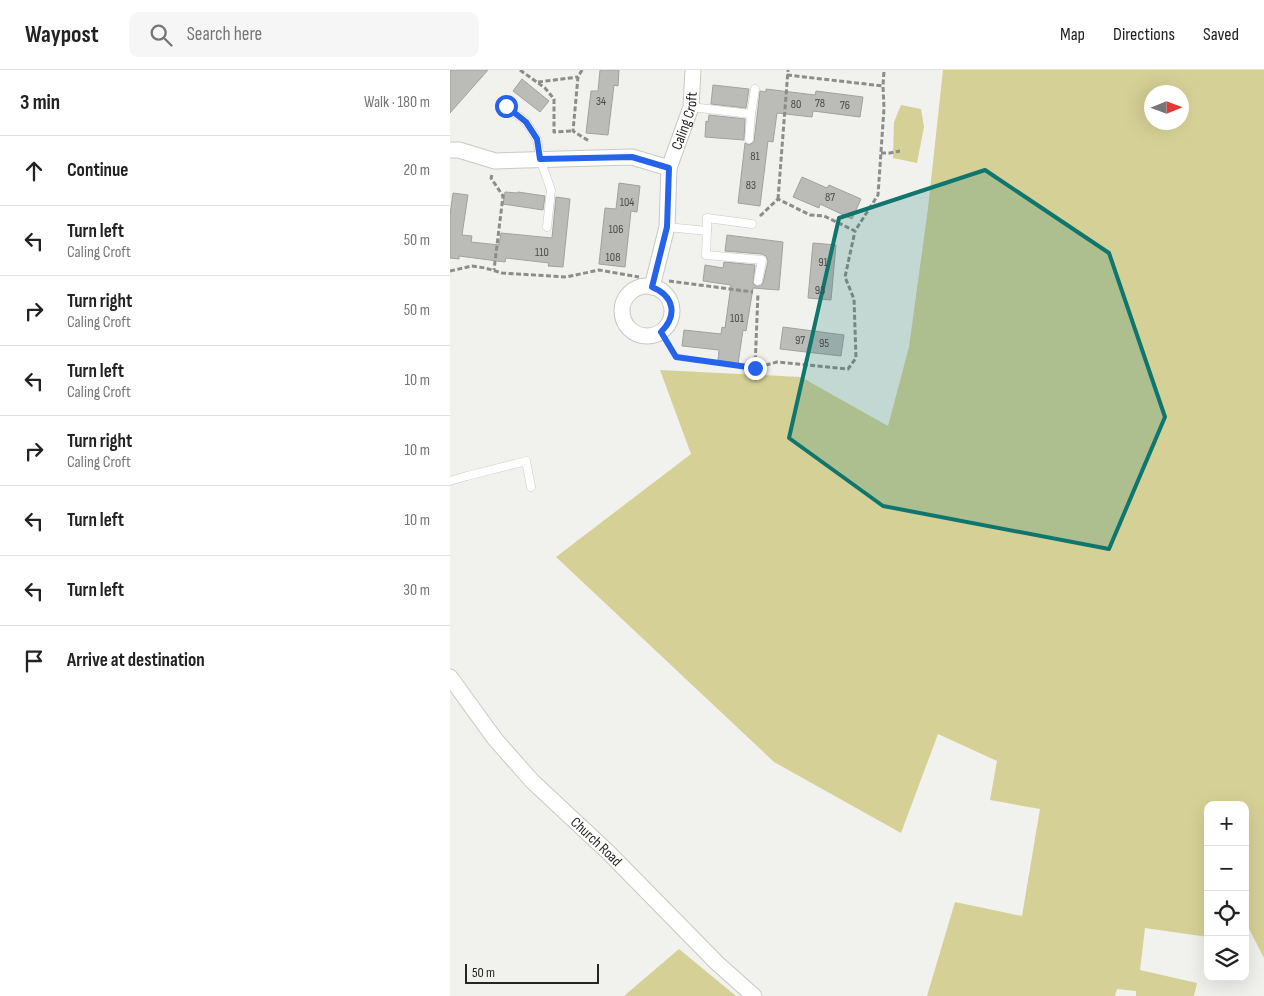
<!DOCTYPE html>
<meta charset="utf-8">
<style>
body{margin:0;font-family:"Sofia Sans Condensed",sans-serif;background:#f6f6f6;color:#222}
.controls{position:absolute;right:15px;bottom:15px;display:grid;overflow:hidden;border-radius:10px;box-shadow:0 5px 20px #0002}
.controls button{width:45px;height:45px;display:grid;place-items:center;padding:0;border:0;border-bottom:1px solid #e0e0e0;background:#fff;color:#222;font:25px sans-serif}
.compass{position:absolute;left:694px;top:15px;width:45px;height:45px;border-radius:50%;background:#fff;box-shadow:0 5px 20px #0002;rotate:89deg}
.scale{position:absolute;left:15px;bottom:12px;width:134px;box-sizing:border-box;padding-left:5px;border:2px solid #252524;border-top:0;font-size:14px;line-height:18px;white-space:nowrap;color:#252524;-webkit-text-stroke:4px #f1f1ed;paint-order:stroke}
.stop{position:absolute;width:15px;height:15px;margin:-11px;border:4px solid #2563eb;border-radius:50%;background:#fff}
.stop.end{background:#2563eb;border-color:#fff;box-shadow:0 1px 5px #0008}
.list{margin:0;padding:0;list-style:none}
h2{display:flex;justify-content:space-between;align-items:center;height:65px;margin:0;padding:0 20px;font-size:21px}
h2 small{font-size:16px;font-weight:400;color:#767676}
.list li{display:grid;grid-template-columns:32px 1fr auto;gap:15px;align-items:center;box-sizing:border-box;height:70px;padding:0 20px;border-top:1px solid #e0e0e0}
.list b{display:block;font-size:19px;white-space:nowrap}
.list p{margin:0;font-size:16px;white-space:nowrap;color:#767676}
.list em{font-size:16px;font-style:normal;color:#767676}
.icon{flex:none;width:28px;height:28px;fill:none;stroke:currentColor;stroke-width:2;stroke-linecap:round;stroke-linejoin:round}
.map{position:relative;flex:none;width:814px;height:926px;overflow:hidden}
header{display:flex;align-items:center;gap:30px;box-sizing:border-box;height:70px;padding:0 25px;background:#fff;border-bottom:1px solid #e0e0e0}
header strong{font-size:24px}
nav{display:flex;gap:28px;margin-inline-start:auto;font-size:18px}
.search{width:350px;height:45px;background:#f6f6f6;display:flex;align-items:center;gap:12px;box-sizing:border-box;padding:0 18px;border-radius:10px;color:#767676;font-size:19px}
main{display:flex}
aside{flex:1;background:#fff}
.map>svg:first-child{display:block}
.green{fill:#d5d196;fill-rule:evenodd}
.building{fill:#bbbbb8;stroke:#a1a19e}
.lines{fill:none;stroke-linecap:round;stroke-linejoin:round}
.lane-casing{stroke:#c8c8c5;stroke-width:9}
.street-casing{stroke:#c8c8c5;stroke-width:17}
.path{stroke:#8c8c89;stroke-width:3;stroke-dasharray:5 2.5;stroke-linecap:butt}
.lane{stroke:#fff;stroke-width:8}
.street{stroke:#fff;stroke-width:15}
.route{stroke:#2563eb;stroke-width:6}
.marked{fill:#0f766e;fill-opacity:0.2;stroke:#0f766e;stroke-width:4;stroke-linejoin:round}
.labels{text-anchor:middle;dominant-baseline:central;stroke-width:4;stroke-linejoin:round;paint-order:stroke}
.number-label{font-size:12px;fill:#4a4a49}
.street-label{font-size:15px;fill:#252524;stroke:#f1f1ed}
</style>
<header>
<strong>Waypost</strong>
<div class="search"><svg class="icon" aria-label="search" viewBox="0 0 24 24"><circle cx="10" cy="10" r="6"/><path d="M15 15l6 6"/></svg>Search here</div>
<nav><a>Map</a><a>Directions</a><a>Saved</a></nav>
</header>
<main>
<aside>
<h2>3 min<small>Walk · 180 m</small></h2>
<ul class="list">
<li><svg class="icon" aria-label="ahead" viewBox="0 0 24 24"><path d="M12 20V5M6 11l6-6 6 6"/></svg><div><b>Continue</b></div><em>20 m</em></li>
<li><svg class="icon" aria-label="left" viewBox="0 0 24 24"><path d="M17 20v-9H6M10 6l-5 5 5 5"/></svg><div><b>Turn left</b><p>Caling Croft</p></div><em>50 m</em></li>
<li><svg class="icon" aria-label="right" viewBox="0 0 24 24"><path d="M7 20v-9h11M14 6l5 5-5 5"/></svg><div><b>Turn right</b><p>Caling Croft</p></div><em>50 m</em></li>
<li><svg class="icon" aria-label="left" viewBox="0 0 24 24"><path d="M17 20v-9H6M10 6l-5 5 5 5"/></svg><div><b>Turn left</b><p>Caling Croft</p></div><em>10 m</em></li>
<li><svg class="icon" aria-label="right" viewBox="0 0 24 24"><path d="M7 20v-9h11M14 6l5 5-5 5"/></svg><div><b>Turn right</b><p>Caling Croft</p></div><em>10 m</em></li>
<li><svg class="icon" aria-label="left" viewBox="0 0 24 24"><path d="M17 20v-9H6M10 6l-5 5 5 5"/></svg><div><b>Turn left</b></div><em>10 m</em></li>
<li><svg class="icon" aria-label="left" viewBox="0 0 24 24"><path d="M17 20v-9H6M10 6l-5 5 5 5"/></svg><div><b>Turn left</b></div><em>30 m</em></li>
<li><svg class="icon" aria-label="arrive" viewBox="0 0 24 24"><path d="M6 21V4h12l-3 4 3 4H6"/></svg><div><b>Arrive at destination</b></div></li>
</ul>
</aside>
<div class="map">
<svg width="814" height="926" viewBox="0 0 814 926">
<rect width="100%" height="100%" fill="#f1f1ed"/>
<g class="green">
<path d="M493 0H814V888L795 851V735H775L774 732V735H758V867L695 858 690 900 747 913 744 926H686V921L667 919 665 926H477L505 832 572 846 590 739 540 730 547 691 488 664 451 763 324 692 106 487 241 384 210 300 351 307 438 356 459 277 478 138ZM702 22H732V52H702Z"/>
<path d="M451 35 471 39 474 57 467 93 443 88 444 52Z"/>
<path d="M229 879 286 926H174Z"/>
</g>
<g class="building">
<path d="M0 0H38L0 43Z"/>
<path d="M150 0H169L168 16 164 15 158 65 136 63 141 21H148Z"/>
<path d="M72 9 99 31 90 42 63 21Z"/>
<path d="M263 15 299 19 296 38 261 34Z"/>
<path d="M316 19 365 25 366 21 413 27 410 47 363 41 362 47 327 43 323 72 318 71 310 136 288 133 295 73 299 75 304 72 310 21 316 22Z"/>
<path d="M259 45 295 49 294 70 255 67 256 51 258 52Z"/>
<path d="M352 107 377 118 379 115 411 129 402 149 370 134 369 138 343 127Z"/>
<path d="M169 113 190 116 187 142 181 141 175 197 149 194 155 138 166 139Z"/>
<path d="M55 122 68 123V122L95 126 93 140 53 134Z"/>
<path d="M3 123 18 125 12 165 22 166 21 172 49 175 51 163 102 168 106 127 120 129 113 197 98 196 99 193 56 188 55 192 9 186V189L0 188V145Z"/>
<path d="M277 165 333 172 329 220 303 218 296 261 293 260 288 294 268 290 269 280 232 276 234 260 271 264 272 257 275 258 281 215 253 211 255 195 273 198 274 192 305 195 303 213 306 216H309L313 213 318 191 316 186 312 184 275 181Z"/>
<path d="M363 173 386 175 381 230 358 228Z"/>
<path d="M333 257 394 265 391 286 330 279Z"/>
</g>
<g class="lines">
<defs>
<g id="lane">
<path d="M56 36 76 52 87 69 90 89 101 120 97 157"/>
<path d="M241 37 301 44"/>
<path d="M299 69 301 44 305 19"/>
<path d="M217 157 257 161 256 185 312 190 308 211"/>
<path d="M257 161V148L302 154"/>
<path d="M0 411 17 406 76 391 81 417"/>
</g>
<g id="street">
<path d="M0 80H9L45 91 182 87 219 98"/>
<circle cx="197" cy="241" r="25"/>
<path id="s1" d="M202 217 217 157 219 98 241 37 243 0"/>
<path id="s2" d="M0 607 45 669 82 711 159 783 267 893 304 926"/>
</g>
</defs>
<use href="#lane" class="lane-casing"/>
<use href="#street" class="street-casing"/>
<g class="path">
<path d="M70 0 95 18 104 29V62L123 61"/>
<path d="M132 0 128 7 123 61 139 71"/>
<path d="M337 5 433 16"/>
<path d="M88 12 128 7"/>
<path d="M431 83H440L450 81"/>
<path d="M42 105 41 108 53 126 44 200"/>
<path d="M328 129 338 0"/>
<path d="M310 146 328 129 360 145 374 146 405 161 428 125 434 38 433 16 434 1"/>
<path d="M0 201 22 196 35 198 52 203 116 207 149 200 189 207"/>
<path d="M219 211 303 222"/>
<path d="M211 262 226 287 305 298 327 292 398 299 406 288 404 229 395 207 405 161"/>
<path d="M305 298 308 223"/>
</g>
<use href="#lane" class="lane"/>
<use href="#street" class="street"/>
</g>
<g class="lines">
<path class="route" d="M56 36 76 52 87 69 90 89 182 87 219 98 217 157 202 217C224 226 228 245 211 262L226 287 305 298"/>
</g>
<path class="marked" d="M535 100 659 183 715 347 659 479 433 436 339 368 389 148Z"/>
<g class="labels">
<g class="number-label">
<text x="151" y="31">34</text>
<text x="370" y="33">78</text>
<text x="346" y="34">80</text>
<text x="395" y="35">76</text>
<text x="305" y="86">81</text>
<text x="301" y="115">83</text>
<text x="380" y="127">87</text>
<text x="177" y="132">104</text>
<text x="166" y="159">106</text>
<text x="92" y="182">110</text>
<text x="163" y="187">108</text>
<text x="373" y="192">91</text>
<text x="370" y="220">93</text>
<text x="287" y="248">101</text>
<text x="350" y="270">97</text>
<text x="374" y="273">95</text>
</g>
<g class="street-label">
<text stroke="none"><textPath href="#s1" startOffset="171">Caling Croft</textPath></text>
<text stroke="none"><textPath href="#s2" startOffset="221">Church Road</textPath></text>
</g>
</g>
</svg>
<div class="controls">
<button>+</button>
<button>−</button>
<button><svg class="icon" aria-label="locate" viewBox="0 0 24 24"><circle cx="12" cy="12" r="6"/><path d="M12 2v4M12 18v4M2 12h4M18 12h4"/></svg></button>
<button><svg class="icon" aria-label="layers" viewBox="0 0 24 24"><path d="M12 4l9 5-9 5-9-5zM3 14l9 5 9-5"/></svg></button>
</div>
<svg class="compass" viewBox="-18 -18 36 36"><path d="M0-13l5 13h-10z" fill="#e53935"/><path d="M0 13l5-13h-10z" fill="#767676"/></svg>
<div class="scale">50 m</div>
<div class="stop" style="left:56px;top:36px"></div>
<div class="stop end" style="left:305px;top:298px"></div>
</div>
</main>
